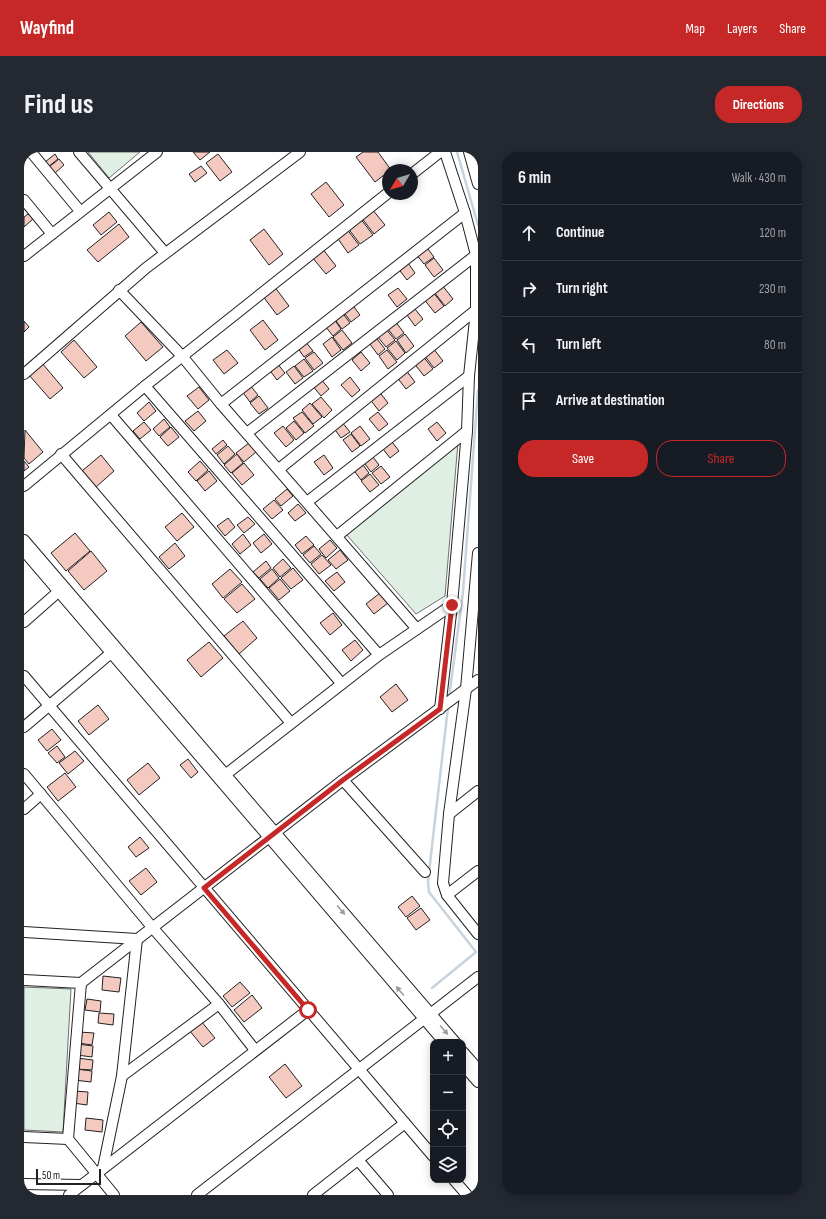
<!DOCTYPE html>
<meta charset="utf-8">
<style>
body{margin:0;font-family:"Sofia Sans Condensed",sans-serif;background:#242831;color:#f1f3f6}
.controls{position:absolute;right:12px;bottom:12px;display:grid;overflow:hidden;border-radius:8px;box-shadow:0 2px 10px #0003}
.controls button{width:36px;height:36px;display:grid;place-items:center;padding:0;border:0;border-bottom:1px solid #363941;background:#171b24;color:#f1f3f6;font:20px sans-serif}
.compass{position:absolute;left:358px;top:12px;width:36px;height:36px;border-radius:50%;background:#171b24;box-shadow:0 2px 10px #0003;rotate:232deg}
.scale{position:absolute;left:12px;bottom:10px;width:65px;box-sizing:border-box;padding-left:4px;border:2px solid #222;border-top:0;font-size:11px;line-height:14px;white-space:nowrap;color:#222;-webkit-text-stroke:3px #fff;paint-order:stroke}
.stop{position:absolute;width:12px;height:12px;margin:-9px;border:3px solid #c62828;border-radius:50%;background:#fff}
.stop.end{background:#c62828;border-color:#fff;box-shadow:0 1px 4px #0008}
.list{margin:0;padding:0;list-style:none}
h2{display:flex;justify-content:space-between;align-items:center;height:52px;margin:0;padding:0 16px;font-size:17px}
h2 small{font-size:13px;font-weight:400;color:#9ea1a6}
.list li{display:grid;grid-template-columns:26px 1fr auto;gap:12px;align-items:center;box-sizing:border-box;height:56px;padding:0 16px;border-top:1px solid #363941}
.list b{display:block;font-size:15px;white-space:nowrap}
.list em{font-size:13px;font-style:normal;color:#9ea1a6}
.actions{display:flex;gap:8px;padding:12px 16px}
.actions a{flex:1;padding:9px 0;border:1px solid #c62828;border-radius:16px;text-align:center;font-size:14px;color:#c62828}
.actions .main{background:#c62828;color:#fff}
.icon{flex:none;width:22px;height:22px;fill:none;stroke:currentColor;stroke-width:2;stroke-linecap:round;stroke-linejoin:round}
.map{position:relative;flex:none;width:454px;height:1043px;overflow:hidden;border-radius:16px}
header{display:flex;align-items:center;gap:24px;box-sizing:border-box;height:56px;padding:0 20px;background:#c62828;color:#fff}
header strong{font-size:19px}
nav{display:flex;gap:22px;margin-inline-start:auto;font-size:14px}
.intro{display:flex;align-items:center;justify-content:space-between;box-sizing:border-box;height:96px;padding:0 24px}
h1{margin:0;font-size:28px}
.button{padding:10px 18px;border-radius:16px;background:#c62828;color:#fff;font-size:14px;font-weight:700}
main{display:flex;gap:24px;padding:0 24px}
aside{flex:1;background:#171b24;border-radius:16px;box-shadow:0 2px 10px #0003}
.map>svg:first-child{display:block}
.green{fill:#e0efe3;stroke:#6f6f6f}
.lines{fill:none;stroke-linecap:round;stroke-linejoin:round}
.stream{stroke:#c7d3dd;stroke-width:2.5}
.building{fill:#f3c9c0;stroke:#222}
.minor-casing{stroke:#222;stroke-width:12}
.minor{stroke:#fff;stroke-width:10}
.oneway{fill:#9c9c9c}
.route{stroke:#c62828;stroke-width:5}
</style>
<header>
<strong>Wayfind</strong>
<nav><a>Map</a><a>Layers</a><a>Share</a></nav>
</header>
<div class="intro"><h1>Find us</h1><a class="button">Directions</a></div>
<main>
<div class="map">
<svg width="454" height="1043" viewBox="0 0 454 1043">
<rect width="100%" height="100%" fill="#fff"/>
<g class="green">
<path d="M64 0H116L85 26Z"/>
<path d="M434 290 421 444 392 462 322 382Z"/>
<path d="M0 835 47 837 39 980 0 978Z"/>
</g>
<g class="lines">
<g class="stream">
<path d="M433 0 454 73"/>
<path d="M425 546 439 440 454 238"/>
<path d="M408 836 452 800 405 740 404 729 424 555"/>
</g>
</g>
<g class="building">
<path d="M169 0H186L176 8Z"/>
<path d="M339 0H354L367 18H364V20L351 30 332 5Z"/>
<path d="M31 2 34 7 24 15 21 10Z"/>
<path d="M194 2 208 20 196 29 182 11Z"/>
<path d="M35 7 40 13 30 22 25 15Z"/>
<path d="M177 14 183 21 171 30 165 22Z"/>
<path d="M302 30 320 53 305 65 287 42Z"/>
<path d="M348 57 361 73 350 82 337 65Z"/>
<path d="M85 60 93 70 77 83 69 73Z"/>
<path d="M4 62 9 67 0 75V65Z"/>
<path d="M336 66 349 83 336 92 323 75Z"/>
<path d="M95 72 105 85 74 110 63 98Z"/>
<path d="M322 76 335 93 324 101 312 84Z"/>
<path d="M240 77 259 102 245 113 226 88Z"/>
<path d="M401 93 410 105 400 112 391 101Z"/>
<path d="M298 96 312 114 302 122 287 104Z"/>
<path d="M410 106 419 118 410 125 401 113Z"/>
<path d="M382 108 391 121 383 128 373 115Z"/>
<path d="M418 133 429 147 421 154 410 140Z"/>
<path d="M250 134 265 154 253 163 238 143Z"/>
<path d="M374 136 383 147 373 155 364 143Z"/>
<path d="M408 139 420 154 411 161 399 146Z"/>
<path d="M327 151 336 163 327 170 318 158Z"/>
<path d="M391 157 399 167 391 174 383 163Z"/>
<path d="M317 159 326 171 318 177 309 165Z"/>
<path d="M310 167 317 177 309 184 301 174Z"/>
<path d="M239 168 254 188 241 198 226 178Z"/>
<path d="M0 169 5 175 0 180Z"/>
<path d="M371 169 380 181 372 187 363 176Z"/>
<path d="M117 170 139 195 122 209 101 184Z"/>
<path d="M362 177 371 188 362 195 353 184Z"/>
<path d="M318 178 328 191 319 198 309 185Z"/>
<path d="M381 182 390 194 382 201 373 188Z"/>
<path d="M308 185 317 198 308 205 299 192Z"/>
<path d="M353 187 361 197 354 203 346 192Z"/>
<path d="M50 188 73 215 60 226 37 200Z"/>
<path d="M281 189 289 199 280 205 273 195Z"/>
<path d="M372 189 381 201 373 208 363 196Z"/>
<path d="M409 196 419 209 410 216 400 203Z"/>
<path d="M203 198 214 211 200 222 189 208Z"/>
<path d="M363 198 373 210 364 217 355 204Z"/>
<path d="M290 200 299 211 290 218 281 206Z"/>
<path d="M337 200 346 211 337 219 328 208Z"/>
<path d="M398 203 409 217 400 224 389 210Z"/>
<path d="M280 207 289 219 280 225 271 214Z"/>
<path d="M252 210 261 221 253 228 244 216Z"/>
<path d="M18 211 39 236 26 247 5 223Z"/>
<path d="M270 214 279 226 271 232 262 220Z"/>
<path d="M381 217 391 230 382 237 372 224Z"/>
<path d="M326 225 336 238 328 245 317 233Z"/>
<path d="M297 227 305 237 297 244 288 233Z"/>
<path d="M225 232 234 243 226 250 217 238Z"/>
<path d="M175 235 185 248 174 257 163 244Z"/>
<path d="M354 238 364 251 355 259 345 246Z"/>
<path d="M235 244 244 256 235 262 226 251Z"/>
<path d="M297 245 308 258 300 266 288 252Z"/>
<path d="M125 250 132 259 120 269 113 261Z"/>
<path d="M286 251 298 265 289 272 278 258Z"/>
<path d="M174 259 182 269 170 279 161 269Z"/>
<path d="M278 260 290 274 281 281 269 266Z"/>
<path d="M354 260 364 272 355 279 345 267Z"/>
<path d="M140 267 146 275 135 284 129 277Z"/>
<path d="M270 269 280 281 272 288 262 276Z"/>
<path d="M317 269 326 280 317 286 309 275Z"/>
<path d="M120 270 127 278 116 287 109 279Z"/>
<path d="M413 270 422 281 413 289 404 277Z"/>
<path d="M259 274 270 288 262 295 250 281Z"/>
<path d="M336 274 346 287 337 294 327 281Z"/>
<path d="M147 275 155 285 144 294 136 285Z"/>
<path d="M1 278 19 300 5 312 0 306Z"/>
<path d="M327 282 336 294 328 300 319 288Z"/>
<path d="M365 286 375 299 366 306 356 293Z"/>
<path d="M199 288 203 293 192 302 188 297Z"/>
<path d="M225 291 232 300 220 310 212 301Z"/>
<path d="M204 294 211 302 200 312 193 303Z"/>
<path d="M346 301 355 313 347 320 338 308Z"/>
<path d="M213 302 219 311 207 321 200 313Z"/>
<path d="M77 303 90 319 72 335 58 319Z"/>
<path d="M300 303 309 316 300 323 290 310Z"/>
<path d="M0 309 5 315 0 319Z"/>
<path d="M176 309 184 318 172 329 164 320Z"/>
<path d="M336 309 345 321 337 328 328 316Z"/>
<path d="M220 311 230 323 218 333 208 321Z"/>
<path d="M357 314 366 325 357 332 348 321Z"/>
<path d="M185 319 193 329 181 339 173 329Z"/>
<path d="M346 322 355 333 346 340 337 329Z"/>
<path d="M263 337 269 344 257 354 251 347Z"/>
<path d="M250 348 259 358 248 367 239 357Z"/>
<path d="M274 352 282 361 271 369 264 361Z"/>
<path d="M158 361 170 375 153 389 141 375Z"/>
<path d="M224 365 231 372 220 381 213 373Z"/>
<path d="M204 366 211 375 201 384 193 374Z"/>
<path d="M51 381 66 399 42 419 27 401Z"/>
<path d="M219 382 227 393 216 402 208 392Z"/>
<path d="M240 382 248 392 237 401 229 391Z"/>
<path d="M282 384 290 393 278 402 271 393Z"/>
<path d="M306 388 313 396 302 406 295 397Z"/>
<path d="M151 391 161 404 145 417 135 405Z"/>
<path d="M290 394 297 402 286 411 279 403Z"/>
<path d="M316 398 324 408 312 417 304 408Z"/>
<path d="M67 399 83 419 60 438 44 419Z"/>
<path d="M298 403 307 413 295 422 287 412Z"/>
<path d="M259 407 267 416 256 425 249 416Z"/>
<path d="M242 409 247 416 235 426 229 420Z"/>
<path d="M269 416 279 428 267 437 257 426Z"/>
<path d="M206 417 218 430 199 446 188 432Z"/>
<path d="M248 417 255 426 244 436 236 427Z"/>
<path d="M313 420 321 430 310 439 301 429Z"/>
<path d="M256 427 266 439 255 448 245 436Z"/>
<path d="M218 432 231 447 213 461 200 447Z"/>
<path d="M356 441 364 451 350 462 342 452Z"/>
<path d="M309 461 318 473 306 483 296 471Z"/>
<path d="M219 469 233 486 215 502 200 484Z"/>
<path d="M331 488 339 498 327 509 318 498Z"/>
<path d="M185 490 199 506 177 525 163 508Z"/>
<path d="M372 532 384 548 368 560 356 545Z"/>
<path d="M74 553 85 567 65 583 54 569Z"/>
<path d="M28 577 37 588 23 599 14 588Z"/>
<path d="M33 594 41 605 33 611 24 601Z"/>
<path d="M51 599 60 609 44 622 35 611Z"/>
<path d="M164 607 174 620 167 626 156 613Z"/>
<path d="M124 611 136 626 115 643 103 628Z"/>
<path d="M41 621 52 635 34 649 23 635Z"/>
<path d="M116 685 125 696 112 705 104 695Z"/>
<path d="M122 716 133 730 117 743 105 729Z"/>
<path d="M388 744 396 754 382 765 374 755Z"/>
<path d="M397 756 406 768 392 778 383 766Z"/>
<path d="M79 824 97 826 95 840 78 838Z"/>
<path d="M216 830 226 841 208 855 199 844Z"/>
<path d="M228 843 238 856 220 870 210 858Z"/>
<path d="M63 847 77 849 76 860 61 858Z"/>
<path d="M75 861 90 862 89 873 74 871Z"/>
<path d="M177 869 191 886 179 895 165 878Z"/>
<path d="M55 880 70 881 68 893 54 891Z"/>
<path d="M54 892 69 894 68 905 53 903Z"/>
<path d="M53 906 69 908 68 918 52 917Z"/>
<path d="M261 912 278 934 262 946 245 925Z"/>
<path d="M52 917 68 919 67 930 50 928Z"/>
<path d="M50 939 64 940 63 953 49 951Z"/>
<path d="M62 966 79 968 78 980 61 978Z"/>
</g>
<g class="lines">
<defs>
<g id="minor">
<path d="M7 0 56 59"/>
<path d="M55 0 141 101"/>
<path d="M445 0 454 32"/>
<path d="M388 22 416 0"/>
<path d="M0 48 28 82"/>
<path d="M0 104 133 0"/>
<path d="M95 138 158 204 197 252 393 477"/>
<path d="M0 222 122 116 276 0"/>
<path d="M121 234 355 503"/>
<path d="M197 252 441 61"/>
<path d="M87 263 318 532"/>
<path d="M223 281 452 103"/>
<path d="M37 302 267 571"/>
<path d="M255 317 452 158"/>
<path d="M0 334 121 234 364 41"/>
<path d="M283 350 445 224"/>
<path d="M313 384 443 279"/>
<path d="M0 388 431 890"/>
<path d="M0 399 420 890"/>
<path d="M454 401 442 537 425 662 419 731 423 743 454 782"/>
<path d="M0 470 34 440"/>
<path d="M0 524 409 1004"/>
<path d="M416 557 428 453 443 279 445 224 452 158V103L441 61 421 0"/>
<path d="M0 575 87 501"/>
<path d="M0 622 128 775 195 852 231 898"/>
<path d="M201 623 355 503 428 453"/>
<path d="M319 628 401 720"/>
<path d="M0 657 17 642"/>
<path d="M425 662 454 639"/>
<path d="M423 743 454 719"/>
<path d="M0 780 113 787 98 924 79 1016"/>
<path d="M0 828 57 831 44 987 0 985"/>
<path d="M57 831 319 628 454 528"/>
<path d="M439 900 454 917"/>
<path d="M439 913 454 930"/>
<path d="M98 924 195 852"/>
<path d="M44 987 90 1043"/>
<path d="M334 1008 364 1043"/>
<path d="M430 1028 443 1043"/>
<path d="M0 1032 57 1033"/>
<path d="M45 1043 284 858"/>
<path d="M173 1043 454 825"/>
<path d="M289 1043 381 971"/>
</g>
</defs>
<use href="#minor" class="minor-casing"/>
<use href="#minor" class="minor"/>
</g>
<defs><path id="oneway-solid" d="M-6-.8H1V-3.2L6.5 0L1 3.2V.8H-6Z"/></defs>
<g class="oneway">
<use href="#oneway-solid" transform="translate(317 758) rotate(49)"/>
<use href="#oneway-solid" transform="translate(376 839) rotate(-131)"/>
<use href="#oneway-solid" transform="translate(420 878) rotate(49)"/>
</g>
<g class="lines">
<path class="route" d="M284 858 180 736 319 628 416 557 428 453"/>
</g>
</svg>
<div class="controls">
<button>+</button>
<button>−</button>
<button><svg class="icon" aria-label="locate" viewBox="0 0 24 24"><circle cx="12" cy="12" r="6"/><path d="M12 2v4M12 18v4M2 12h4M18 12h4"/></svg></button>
<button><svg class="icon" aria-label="layers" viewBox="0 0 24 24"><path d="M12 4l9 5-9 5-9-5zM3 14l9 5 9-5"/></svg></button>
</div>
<svg class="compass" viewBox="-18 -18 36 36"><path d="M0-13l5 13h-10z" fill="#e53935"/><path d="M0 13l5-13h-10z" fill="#9ea1a6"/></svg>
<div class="scale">50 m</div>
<div class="stop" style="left:284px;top:858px"></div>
<div class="stop end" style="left:428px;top:453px"></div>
</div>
<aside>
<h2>6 min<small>Walk · 430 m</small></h2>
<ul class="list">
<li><svg class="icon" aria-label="ahead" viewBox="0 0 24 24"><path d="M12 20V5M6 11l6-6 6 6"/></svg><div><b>Continue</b></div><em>120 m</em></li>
<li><svg class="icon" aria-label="right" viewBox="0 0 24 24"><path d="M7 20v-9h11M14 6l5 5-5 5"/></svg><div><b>Turn right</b></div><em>230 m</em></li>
<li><svg class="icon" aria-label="left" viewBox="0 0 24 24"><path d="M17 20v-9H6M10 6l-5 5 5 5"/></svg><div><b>Turn left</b></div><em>80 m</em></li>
<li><svg class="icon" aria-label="arrive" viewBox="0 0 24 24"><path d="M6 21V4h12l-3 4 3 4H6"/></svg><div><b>Arrive at destination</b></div></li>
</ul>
<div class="actions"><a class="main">Save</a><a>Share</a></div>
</aside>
</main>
